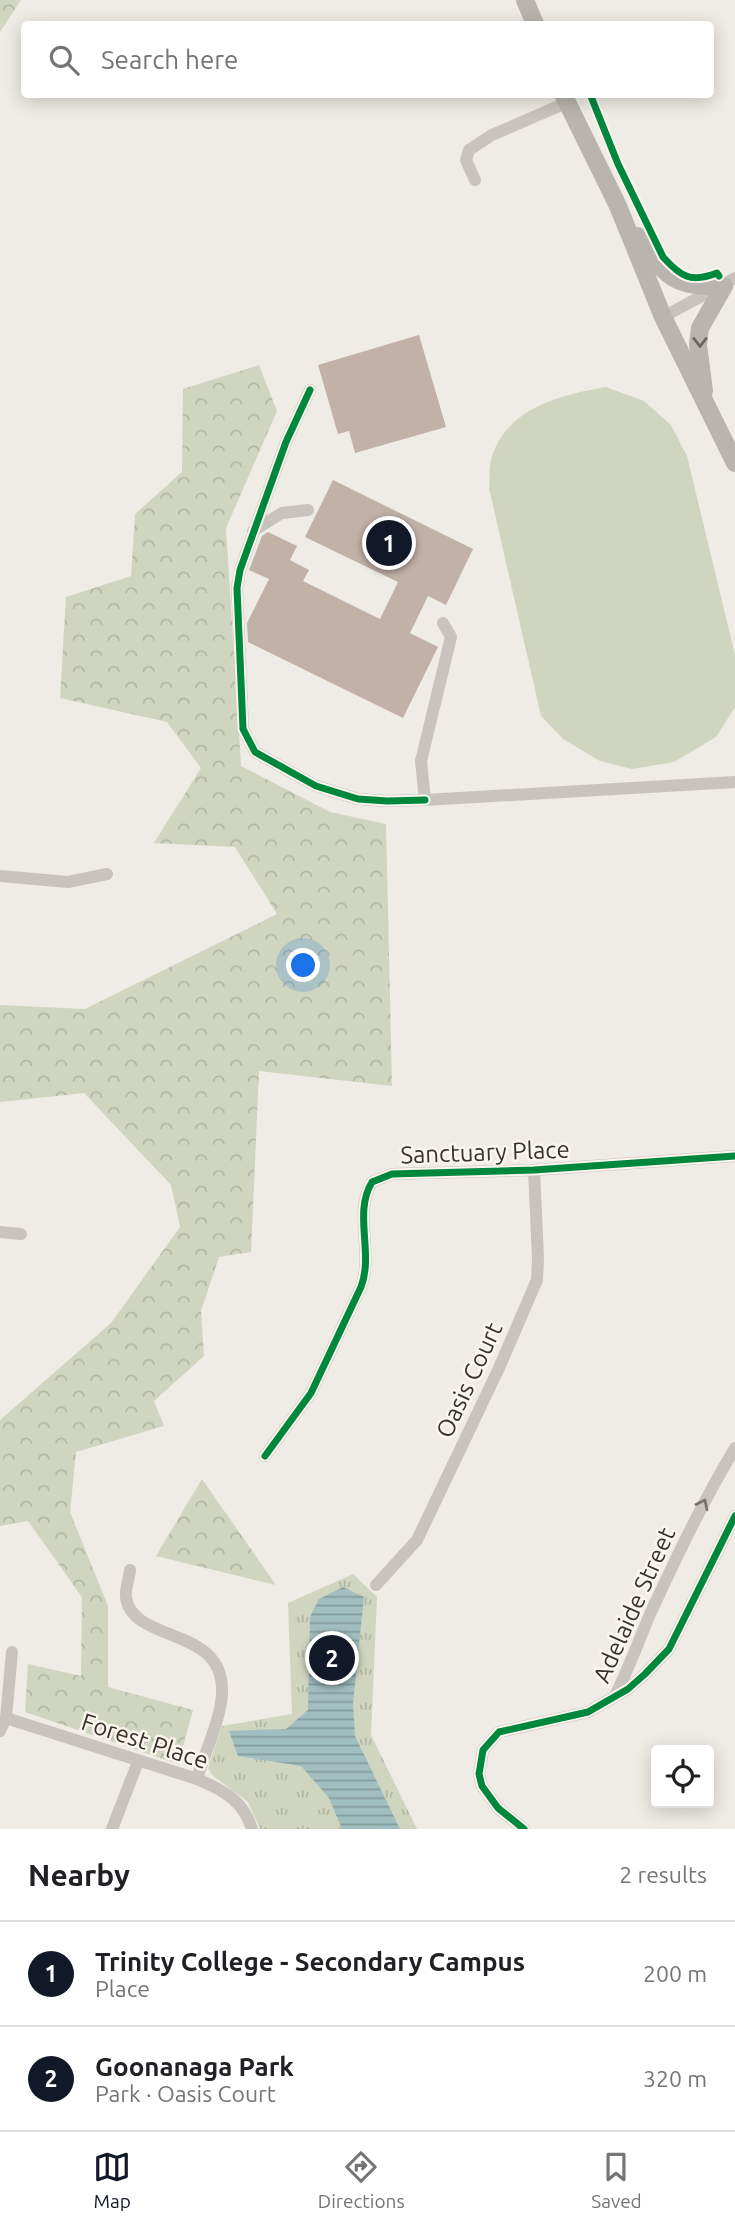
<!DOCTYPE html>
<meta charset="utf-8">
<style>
body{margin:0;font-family:Ubuntu,sans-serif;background:#f2f2f2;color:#202124}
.controls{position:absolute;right:21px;bottom:21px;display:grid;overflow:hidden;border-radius:7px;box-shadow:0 4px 18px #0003}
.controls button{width:63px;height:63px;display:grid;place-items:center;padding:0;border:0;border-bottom:2px solid #e0e0e0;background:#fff;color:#202124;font:35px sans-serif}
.you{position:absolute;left:304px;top:966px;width:24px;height:24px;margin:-18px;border:5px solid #fff;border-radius:50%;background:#1a73e8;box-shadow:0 0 0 10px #1a73e833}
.badge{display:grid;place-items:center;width:46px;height:46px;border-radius:50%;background:#111827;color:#fff;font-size:23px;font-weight:700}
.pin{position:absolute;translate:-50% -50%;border:4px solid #fff;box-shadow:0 2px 7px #0006}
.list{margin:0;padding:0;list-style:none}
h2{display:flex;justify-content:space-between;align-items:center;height:91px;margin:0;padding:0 28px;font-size:30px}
h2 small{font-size:23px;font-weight:400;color:#757577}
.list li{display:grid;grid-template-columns:46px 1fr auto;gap:21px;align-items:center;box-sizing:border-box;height:105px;padding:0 28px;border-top:2px solid #e0e0e0}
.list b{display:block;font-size:26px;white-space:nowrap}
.list p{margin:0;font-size:23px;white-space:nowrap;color:#757577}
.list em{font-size:23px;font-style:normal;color:#757577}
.icon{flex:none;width:38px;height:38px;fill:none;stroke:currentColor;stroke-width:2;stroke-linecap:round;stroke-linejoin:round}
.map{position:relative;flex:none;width:735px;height:1829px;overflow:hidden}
.search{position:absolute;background:#fff;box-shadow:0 4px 18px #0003;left:21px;right:21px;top:21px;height:77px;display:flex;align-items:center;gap:18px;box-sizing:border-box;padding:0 24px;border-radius:7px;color:#757577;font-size:26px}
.sheet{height:301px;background:#fff}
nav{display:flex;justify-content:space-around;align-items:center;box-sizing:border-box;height:98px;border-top:2px solid #e0e0e0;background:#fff;font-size:19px;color:#757577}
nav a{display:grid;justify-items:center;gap:4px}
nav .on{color:#111827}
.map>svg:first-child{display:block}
.grass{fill:#cfd5bf}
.forest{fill:url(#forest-crowns)}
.park{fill:url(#park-tufts)}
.water{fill:url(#water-rules)}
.building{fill:#c2b1a7}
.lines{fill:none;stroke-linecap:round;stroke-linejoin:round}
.street{stroke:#c9c3bd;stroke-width:12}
.secondary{stroke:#b9b4ae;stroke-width:18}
.cycleway-casing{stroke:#faf6ee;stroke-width:11}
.cycleway{stroke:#00873e;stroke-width:7}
.oneway{stroke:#6d655f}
.oneway2{stroke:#7a736d}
.labels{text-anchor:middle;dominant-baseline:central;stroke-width:5;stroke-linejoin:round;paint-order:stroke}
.street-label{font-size:24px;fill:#3a312b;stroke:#faf6ee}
</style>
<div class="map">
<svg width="735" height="1829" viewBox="0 0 735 1829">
<defs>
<pattern id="forest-crowns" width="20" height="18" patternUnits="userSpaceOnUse" patternTransform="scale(1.75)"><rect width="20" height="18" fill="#cfd5bf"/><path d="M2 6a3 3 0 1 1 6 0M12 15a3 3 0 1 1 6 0" fill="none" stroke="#b2b7a4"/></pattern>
<pattern id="park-tufts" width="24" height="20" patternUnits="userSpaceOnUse" patternTransform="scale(1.75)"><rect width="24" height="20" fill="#cfd5bf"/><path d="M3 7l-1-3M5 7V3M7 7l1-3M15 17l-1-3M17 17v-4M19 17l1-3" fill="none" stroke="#b2b7a4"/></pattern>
<pattern id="water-rules" width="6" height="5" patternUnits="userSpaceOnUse" patternTransform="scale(1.75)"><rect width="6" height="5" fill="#a1bec0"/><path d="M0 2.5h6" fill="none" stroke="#849b9c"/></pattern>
</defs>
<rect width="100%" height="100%" fill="#efebe5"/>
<path class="grass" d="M606 387 644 401 671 425 687 456 735 655V707L716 737 674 762 632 769 600 761 563 739 541 716 489 488C490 479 489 468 491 460 505 408 560 395 606 387Z"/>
<g class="forest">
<path d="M0 0H21L0 32Z"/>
<path d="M259 365 277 411 226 528 241 766 330 812 386 824 392 1086 259 1071 251 1252 219 1257 201 1311 204 1356 154 1401 164 1426 76 1452 70 1512 108 1606V1687L193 1710 178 1764 25 1712 28 1664 81 1676 82 1597 28 1521 0 1526V1420L111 1323 180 1227 171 1185 84 1093 0 1102V1005L85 1009 277 914 235 847 154 843 201 768 167 722 60 698 66 597 131 576 135 514 182 472 183 389Z"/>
<path d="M202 1479 276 1585 156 1556Z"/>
</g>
<path class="park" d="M353 1574 377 1597 371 1735 417 1829H260L248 1802 212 1775 208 1768 222 1726 292 1714 288 1603Z"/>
<path class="water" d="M343 1587 364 1597 353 1703 355 1736 400 1829H342L329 1798 301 1766 238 1756 229 1731 286 1729 308 1710 310 1617 319 1599Z"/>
<g class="building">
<path d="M419 335 446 427 355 453 349 431 338 434 318 365Z"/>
<path d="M333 480 473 549 446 605 428 596 410 633 438 647 403 718 248 642 247 623 269 579 249 570 262 536 268 532 297 546 290 560 309 570 303 581 380 619 398 582 305 537Z"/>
</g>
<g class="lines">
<g class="street">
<path d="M475 180 466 160 469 150 492 135 566 103"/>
<path d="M663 317 735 278"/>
<path d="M310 390 286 442 240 570 237 588 243 729 255 752 316 786 358 799 387 801 425 800"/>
<path d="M253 531 282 513 308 510"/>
<path d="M443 623 451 637 421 761 425 800 735 782"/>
<path d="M0 876 68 882 107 874"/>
<path d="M0 1232 21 1234"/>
<path d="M265 1456 311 1393 361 1287C374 1253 353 1213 372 1182L392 1174 534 1170 735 1156"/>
<path d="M130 1570C129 1579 125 1589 126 1597 132 1644 224 1625 222 1692 222 1716 204 1755 197 1779"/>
<path d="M376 1585 417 1540 499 1368 537 1280 538 1258 534 1170"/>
<path d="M615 1696C629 1668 639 1640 651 1612 677 1556 703 1501 735 1448"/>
<path d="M6 1718 197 1779C223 1790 243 1800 252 1829"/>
<path d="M0 1731 6 1718 12 1652"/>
<path d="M112 1829 138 1762"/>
<path d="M524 1829 498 1808 482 1786 479 1774 483 1750 499 1732 588 1712 628 1689 645 1674 669 1649 735 1516"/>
</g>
<g class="secondary">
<path d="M525 0 535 24"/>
<path d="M563 94 618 206 663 317 735 463"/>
<path d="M638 236C667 278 672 287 724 286L700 328 698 345 704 391"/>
</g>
<defs>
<g id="cycleway">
<path d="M590 94 618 164 663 257C681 277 691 283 717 273L719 276"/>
<path d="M310 390 286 442 240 570 237 588 243 729 255 752 316 786 358 799 387 801 425 800"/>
<path d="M265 1456 311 1393 361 1287C374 1253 353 1213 372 1182L392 1174 534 1170 735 1156"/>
<path d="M524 1829 498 1808 482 1786 479 1774 483 1750 499 1732 588 1712 628 1689 645 1674 669 1649 735 1516"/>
</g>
</defs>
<use href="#cycleway" class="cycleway-casing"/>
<use href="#cycleway" class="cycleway"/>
</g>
<defs><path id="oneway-chevron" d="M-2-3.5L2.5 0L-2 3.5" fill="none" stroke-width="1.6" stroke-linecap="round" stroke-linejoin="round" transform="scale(1.75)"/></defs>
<use class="oneway" href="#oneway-chevron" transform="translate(700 342) rotate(90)"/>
<use class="oneway2" href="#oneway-chevron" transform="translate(703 1504) rotate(-64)"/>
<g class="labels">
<g class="street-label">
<text transform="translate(485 1152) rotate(-2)">Sanctuary Place</text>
<text transform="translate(469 1380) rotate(-65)">Oasis Court</text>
<text transform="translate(634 1605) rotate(-66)">Adelaide Street</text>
<text transform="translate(145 1741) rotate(18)">Forest Place</text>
</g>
</g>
</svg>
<div class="controls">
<button><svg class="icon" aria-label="locate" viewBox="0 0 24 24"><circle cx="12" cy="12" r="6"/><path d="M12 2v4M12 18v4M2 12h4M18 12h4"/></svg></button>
</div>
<div class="you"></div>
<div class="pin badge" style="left:389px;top:543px">1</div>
<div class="pin badge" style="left:332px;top:1658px">2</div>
<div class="search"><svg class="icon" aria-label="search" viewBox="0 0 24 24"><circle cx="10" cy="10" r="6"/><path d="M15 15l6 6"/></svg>Search here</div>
</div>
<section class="sheet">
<h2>Nearby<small>2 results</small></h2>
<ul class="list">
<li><span class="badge">1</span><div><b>Trinity College - Secondary Campus</b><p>Place</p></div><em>200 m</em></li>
<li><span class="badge">2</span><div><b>Goonanaga Park</b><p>Park · Oasis Court</p></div><em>320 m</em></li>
</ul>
</section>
<nav>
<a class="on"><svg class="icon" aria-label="map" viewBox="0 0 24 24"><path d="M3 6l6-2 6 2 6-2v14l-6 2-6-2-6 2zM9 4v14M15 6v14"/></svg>Map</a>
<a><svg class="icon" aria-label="directions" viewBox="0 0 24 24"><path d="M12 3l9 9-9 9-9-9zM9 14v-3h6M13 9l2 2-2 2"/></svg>Directions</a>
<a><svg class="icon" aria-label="saved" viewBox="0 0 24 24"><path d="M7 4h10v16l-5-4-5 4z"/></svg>Saved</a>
</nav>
